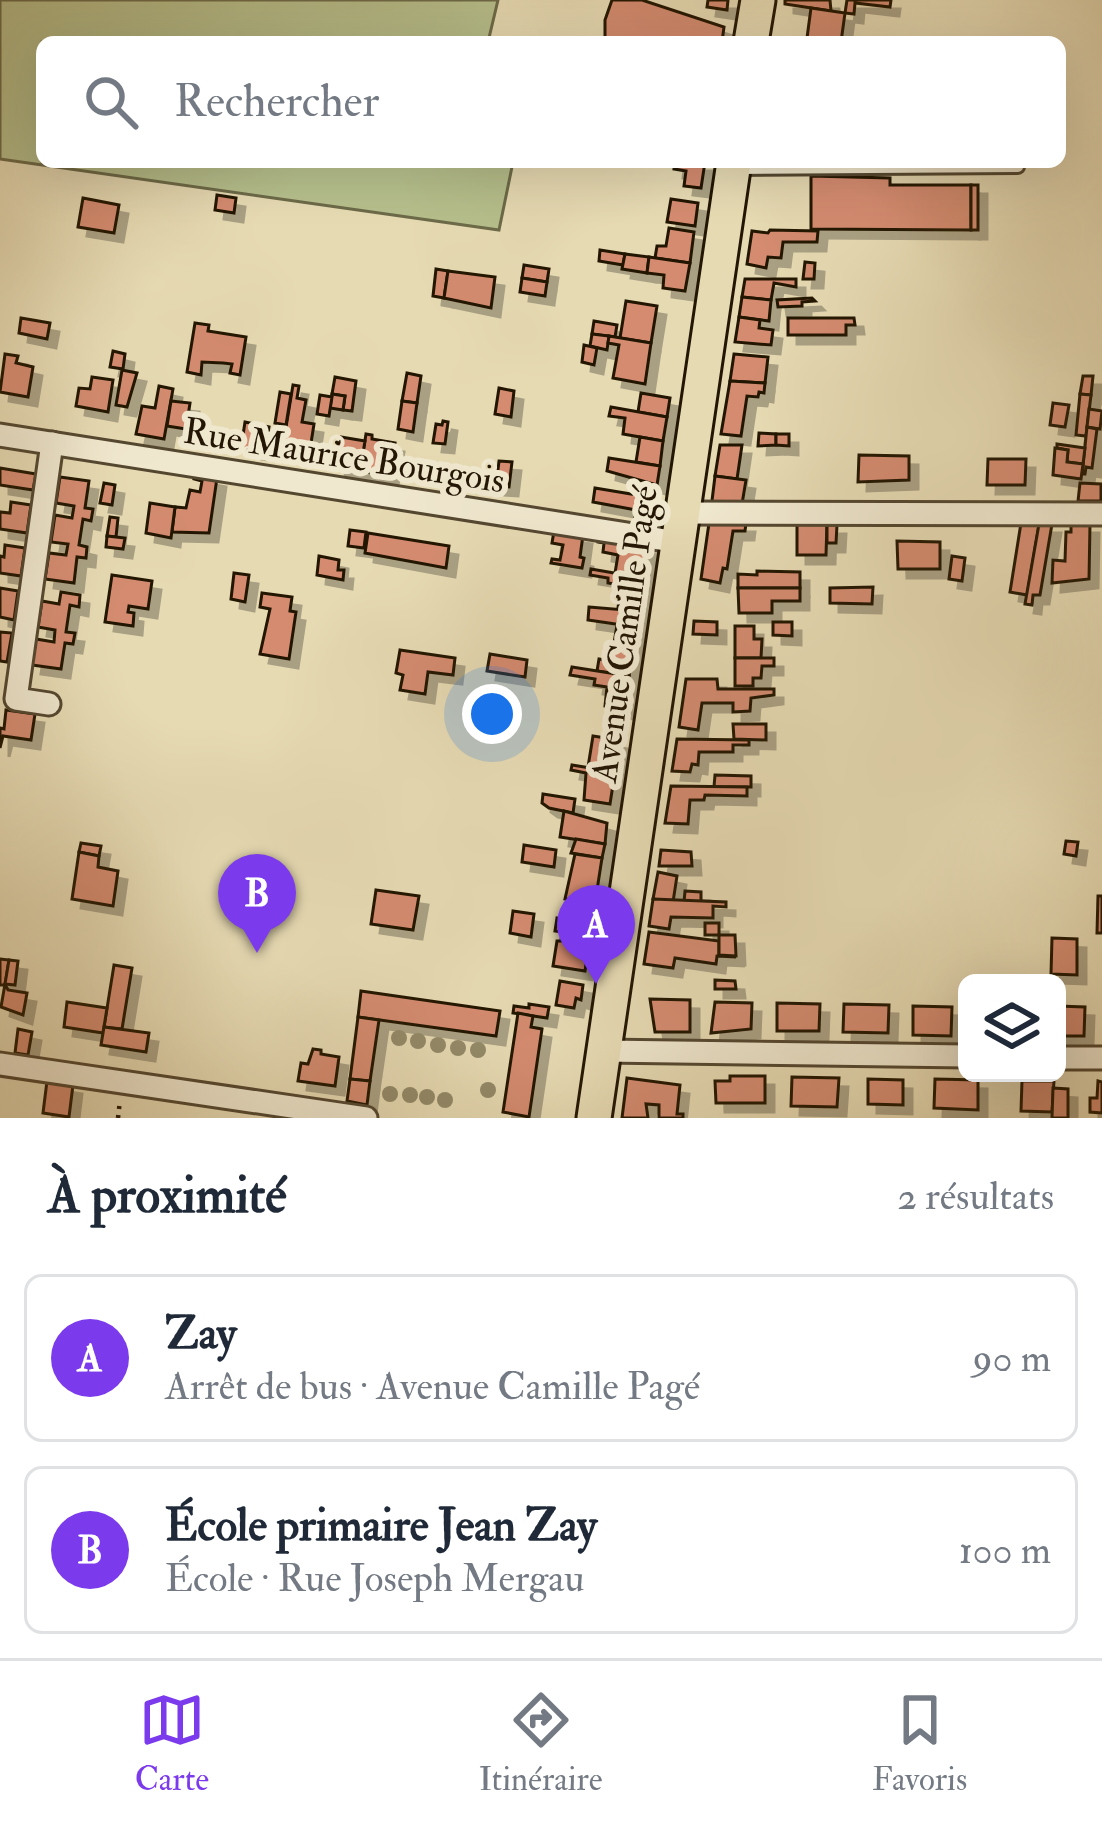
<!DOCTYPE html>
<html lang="fr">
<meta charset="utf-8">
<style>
body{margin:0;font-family:"IM FELL Double Pica",serif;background:#f6f6f7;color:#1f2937}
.controls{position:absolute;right:36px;bottom:36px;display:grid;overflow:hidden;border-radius:18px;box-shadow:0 12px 48px #0002}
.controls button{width:108px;height:108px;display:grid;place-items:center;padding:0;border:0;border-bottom:3px solid #e0e1e3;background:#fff;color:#1f2937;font:60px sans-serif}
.you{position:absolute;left:492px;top:714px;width:42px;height:42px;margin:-30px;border:9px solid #fff;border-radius:50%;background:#1a73e8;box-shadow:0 0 0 18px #1a73e833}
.badge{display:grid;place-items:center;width:78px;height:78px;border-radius:50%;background:#7c3aed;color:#fff;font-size:39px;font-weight:700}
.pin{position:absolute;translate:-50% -99px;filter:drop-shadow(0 3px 6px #0008)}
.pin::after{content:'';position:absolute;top:63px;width:42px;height:36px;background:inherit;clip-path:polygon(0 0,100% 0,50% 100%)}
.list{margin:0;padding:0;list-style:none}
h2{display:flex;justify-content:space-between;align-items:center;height:156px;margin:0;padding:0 48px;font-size:51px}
h2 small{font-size:39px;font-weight:400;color:#747a83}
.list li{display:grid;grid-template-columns:78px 1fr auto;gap:36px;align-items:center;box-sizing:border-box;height:168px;margin:0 24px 24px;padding:0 24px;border:3px solid #e0e1e3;border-radius:18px}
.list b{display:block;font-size:45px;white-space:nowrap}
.list p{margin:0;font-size:39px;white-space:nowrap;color:#747a83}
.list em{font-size:39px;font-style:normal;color:#747a83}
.icon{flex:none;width:66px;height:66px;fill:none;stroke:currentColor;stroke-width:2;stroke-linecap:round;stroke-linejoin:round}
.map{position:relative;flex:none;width:1102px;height:1118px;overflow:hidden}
.search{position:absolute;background:#fff;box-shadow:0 12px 48px #0002;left:36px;right:36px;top:36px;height:132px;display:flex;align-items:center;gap:30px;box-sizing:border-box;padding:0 42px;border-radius:18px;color:#747a83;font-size:45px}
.sheet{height:540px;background:#fff}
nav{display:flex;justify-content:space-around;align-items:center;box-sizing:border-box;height:168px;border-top:3px solid #e0e1e3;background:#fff;font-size:33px;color:#747a83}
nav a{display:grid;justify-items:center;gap:6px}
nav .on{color:#7c3aed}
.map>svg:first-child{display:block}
.green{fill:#b6bf8c;stroke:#6c6a48;stroke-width:3}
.building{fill:#d48b6f;stroke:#231604;stroke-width:3;filter:url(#shadow)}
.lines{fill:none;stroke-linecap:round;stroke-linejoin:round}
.lane-casing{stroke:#544730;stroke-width:16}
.street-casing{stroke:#544730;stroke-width:27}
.primary-casing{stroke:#231604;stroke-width:39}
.path{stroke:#231604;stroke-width:4.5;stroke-dasharray:3 6;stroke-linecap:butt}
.lane{stroke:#efe7ce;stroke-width:10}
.street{stroke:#efe7ce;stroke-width:21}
.primary{stroke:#e6dab3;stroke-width:33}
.tree{fill:#938a69}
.labels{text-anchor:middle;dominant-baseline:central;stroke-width:12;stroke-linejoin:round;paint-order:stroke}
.street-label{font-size:36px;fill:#231604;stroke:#efe7ce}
</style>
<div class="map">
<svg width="1102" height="1118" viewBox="0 0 1102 1118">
<defs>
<filter id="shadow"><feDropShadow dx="9" dy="9" stdDeviation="0" flood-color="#0004"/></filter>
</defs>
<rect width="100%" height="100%" fill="#e6dab3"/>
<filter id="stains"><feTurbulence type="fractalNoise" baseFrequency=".00167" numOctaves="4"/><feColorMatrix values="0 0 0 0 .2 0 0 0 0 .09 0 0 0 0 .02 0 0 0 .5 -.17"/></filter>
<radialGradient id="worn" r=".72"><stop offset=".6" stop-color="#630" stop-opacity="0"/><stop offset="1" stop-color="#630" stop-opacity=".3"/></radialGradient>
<path class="green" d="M0 0H498L488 42H42V162H513L499 230 0 159Z"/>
<g class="building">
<path d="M612 0H642L724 27 722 42H605V20Z"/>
<path d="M708 0H728L727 10 707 7Z"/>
<path d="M785 0H830L831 11 785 4Z"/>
<path d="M847 0H891L890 7 855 3 854 14 845 13Z"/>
<path d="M811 8 845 13 841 42 807 38Z"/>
<path d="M675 162H705L701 188 684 186 686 171 674 169Z"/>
<path d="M811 176 890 178V185H971V230L811 229Z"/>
<rect x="971" y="185" width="7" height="45"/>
<path d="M217 195 236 198 234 213 215 210Z"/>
<path d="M83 198 119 205 114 233 78 227Z"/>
<path d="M671 199 698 203 695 226 667 222Z"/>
<path d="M669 228 694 232 690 263 655 258 657 246H666Z"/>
<path d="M770 230 818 231 817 242H783L781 258 768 257 766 268 747 264 752 231 768 233Z"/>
<path d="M600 250 625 254 623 265 599 261Z"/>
<path d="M625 254 649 257 647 273 622 269Z"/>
<path d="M649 257 690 263 685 291 663 288 664 275 647 273Z"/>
<path d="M805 262 815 263 814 279H803Z"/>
<path d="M524 265 549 269 547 282 522 278Z"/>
<path d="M436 269 448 271 444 298 433 296Z"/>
<path d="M448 271 495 277 491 308 444 298Z"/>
<path d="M522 278 547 282 545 296 520 292Z"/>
<path d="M745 279H796V287L774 283 771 300 742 297Z"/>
<path d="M742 297 771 300 769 321 739 317Z"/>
<path d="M812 298 815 301 802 302V306L778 307 777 300Z"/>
<path d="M626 301 657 306 651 343 620 338Z"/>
<path d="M739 317 760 320 759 328 773 330 771 345 735 342Z"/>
<path d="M21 318 50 323 47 339 19 333Z"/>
<path d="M788 318H854L855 325H846V335H788Z"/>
<path d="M594 321 617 325 615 337 592 334Z"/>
<path d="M195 323 209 325 208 331 246 337 240 375 230 373 232 364 223 363 202 362 201 375 187 372Z"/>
<path d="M592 334 609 336 607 350 590 346Z"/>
<path d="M609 336 651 343 645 384 613 378 619 345 608 343Z"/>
<path d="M584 345 597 348 594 365 582 362Z"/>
<path d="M113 351 125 354 123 369 110 367Z"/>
<path d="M5 354 18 356 16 363 33 367 28 397 0 392Z"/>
<path d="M734 354 768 357 765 383 730 381Z"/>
<path d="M122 370 137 373 127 407 116 405Z"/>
<path d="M407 373 421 376 417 403 402 401Z"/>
<path d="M1083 376H1093L1091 395 1080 394Z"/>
<path d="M92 377 113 380 108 412 76 406 79 388 90 389Z"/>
<path d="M335 377 356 381 352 411 343 410 345 396 332 394Z"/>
<path d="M730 381 765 383 764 393 759 392 758 397 747 396 741 436 721 434Z"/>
<path d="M293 385 299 386 297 398 306 400 302 422 314 424 309 456 282 451Z"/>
<path d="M159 386 173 389 164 439 136 434 142 406 155 408Z"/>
<path d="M499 388 514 391 511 417 495 414Z"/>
<path d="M280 392 291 394 286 425 275 423Z"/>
<path d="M641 393 670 398 667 417 638 412Z"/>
<path d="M332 394 345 396 343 410 330 408Z"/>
<path d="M1080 394 1091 395 1086 436 1076 435Z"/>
<path d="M320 395 332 397 329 416 317 414Z"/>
<path d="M171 401 190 403 186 429 167 426Z"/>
<path d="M402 401 417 403 413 432 398 429Z"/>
<path d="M1053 403 1069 405 1065 427 1050 425Z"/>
<path d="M611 407 667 417 663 441 623 434 625 418 609 416Z"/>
<path d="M1089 409 1102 411 1100 429 1087 427Z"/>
<path d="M443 421 448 422 445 444 433 443 436 424 442 425Z"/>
<path d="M245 422 269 427 265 452 241 448Z"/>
<path d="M1087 427 1097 429 1092 468 1086 467 1085 474H1082Z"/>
<path d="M759 433 776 434V445L758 446Z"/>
<path d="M366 434 372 435V439L395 443 389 476 360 471Z"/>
<path d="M776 434H789V446L776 445Z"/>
<path d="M341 437 365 441 360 471 336 467 337 461H332Z"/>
<path d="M640 437 663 441 660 466 636 462Z"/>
<path d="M1057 444 1085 448 1083 464 1067 462 1068 450 1057 448Z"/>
<path d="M720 445H742L737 479 715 476Z"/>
<path d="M1055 448 1068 450 1067 462 1083 464 1081 479 1053 475Z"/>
<path d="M859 455 909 456V480L858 482Z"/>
<path d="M609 458 660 466 657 485 607 471Z"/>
<path d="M988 459H1026L1025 485H987Z"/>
<path d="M499 461 512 462 509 487 496 486Z"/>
<path d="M0 468 36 474 33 490 0 485Z"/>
<path d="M195 474 217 478 209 533 172 532 175 507 186 508 190 490 200 492 202 481 194 479Z"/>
<path d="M715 476 746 480 741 510 711 509Z"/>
<path d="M60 477 89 481 85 508 93 509 91 521 83 519 79 545 87 547 86 558 77 557 74 583 45 579 49 553 66 555 68 544 51 542 55 515 72 518 74 506 56 503Z"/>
<path d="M104 483 115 485 112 505 100 503Z"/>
<path d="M1080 483 1101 484V501H1078Z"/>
<path d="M595 488 655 498 650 529 633 526 636 510 593 502Z"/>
<path d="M11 502 31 505 27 533 0 529V512L10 513Z"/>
<path d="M150 503 175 507 171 538 146 533Z"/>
<path d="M110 517 118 518 116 537 107 536Z"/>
<path d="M709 523H746L745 531H733L727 569 723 568 720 583 701 579Z"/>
<path d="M797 523H827L826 555H797Z"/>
<path d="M1021 523 1039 525 1027 595 1010 592Z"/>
<path d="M1039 524H1052L1040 595H1033L1032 605 1025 604Z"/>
<path d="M1071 524H1090L1089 579 1052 583 1053 560 1065 561 1066 532H1071Z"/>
<path d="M827 525H837L836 543H827Z"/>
<path d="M350 530 366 532 364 548 348 546Z"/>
<path d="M554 531 583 535 580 557 584 558 582 568 551 563 552 559 560 560 563 545 552 543Z"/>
<path d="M368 533 449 546 446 568 365 553Z"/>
<path d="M107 536 125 538 123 549 106 547Z"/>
<path d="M598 538 648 545 643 578 615 573 618 555 603 552 604 543 598 542Z"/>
<path d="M897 541 940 542V569H898Z"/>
<path d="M5 545 25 548 21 576 0 573V556L4 557Z"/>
<path d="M319 556 339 560 338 570H344L343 580 317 575Z"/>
<path d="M952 556 965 558 962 581 949 579Z"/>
<path d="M591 569 643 578 638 611 618 608 621 585 608 583V578L590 575Z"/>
<path d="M757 571 800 572V588H738V574L757 575Z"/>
<path d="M234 573 249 575 245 602 231 599Z"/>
<path d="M112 575 152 581 148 609 129 606 128 612 134 613 133 626 105 622Z"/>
<path d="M873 587 872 604 830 603V588Z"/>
<path d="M0 588 18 591 14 620 0 617Z"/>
<path d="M738 588H800V601H772V613H739Z"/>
<path d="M61 592 80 595 79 607 70 605 66 632 75 633 73 644 65 643 61 669 32 665 36 639 54 642 55 630 38 627 42 601 59 604Z"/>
<path d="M262 593 292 597 290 611 296 612 289 659 260 654 270 609 260 607Z"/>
<path d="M589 607 638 611 636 627 588 620Z"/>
<path d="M694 621 717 622V635L693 634Z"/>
<path d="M773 622H792V636L773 635Z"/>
<path d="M617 625 636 627 629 676 597 671 599 659 611 661Z"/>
<path d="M735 626H754V639H762L761 658H735Z"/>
<path d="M0 632 12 633 7 662 0 661Z"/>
<path d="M400 650 455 658 453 675 428 672 425 694 400 690 403 675 396 673Z"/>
<path d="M490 654 527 660 525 677 487 671Z"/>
<path d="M735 658H774V666H762L761 678H753V686H735Z"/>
<path d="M572 667 629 676 624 710 605 706 607 687 594 685 595 679 570 675Z"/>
<path d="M686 679H717L718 689H774V695L751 698 750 711 733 712V703H702L698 730 679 727Z"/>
<path d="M6 710 35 714 31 740 3 736 0 748V728L4 729Z"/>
<path d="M733 724H766V740L734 739Z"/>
<path d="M593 736 619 740 615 772 588 767Z"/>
<path d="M677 739 749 740V745H733V752H699L698 765 692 764 690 772 672 771Z"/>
<path d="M572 765 615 772 610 804 584 800 586 773 571 770Z"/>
<path d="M715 775 751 776V787H714Z"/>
<path d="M671 786 747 787V796L705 795 704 800H690L688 824 665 823Z"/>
<path d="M543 794 575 799 573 813 549 808 542 803Z"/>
<path d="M564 811 607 823 605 844 560 837Z"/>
<path d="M576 839 605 844 602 858 571 853Z"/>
<path d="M1066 841 1078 842 1076 856 1064 854Z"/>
<path d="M81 843 101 846 99 856 79 852Z"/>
<path d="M524 845 556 850 554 867 522 862Z"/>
<path d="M661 850 691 852 692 866H659Z"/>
<path d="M79 852 99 856 98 867 118 871 113 906 72 899Z"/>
<path d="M575 854 602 858 595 903 565 899Z"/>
<path d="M658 872 677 876 673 902 653 899Z"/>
<path d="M376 890 419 896 413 930 371 924Z"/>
<path d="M685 891 701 892V902H684Z"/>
<path d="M1098 896H1102V933H1097Z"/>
<path d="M653 899 726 902V907L713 906V918L671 917 669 929 649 926Z"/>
<path d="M513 911 534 914 531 937 510 933Z"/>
<path d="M557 918 592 924 585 971 553 966 557 941H561L562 932 555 931Z"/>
<rect x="705" y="923" width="14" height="12"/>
<path d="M649 932 719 941V955L736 957 717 956 716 964 675 958 673 968 644 964Z"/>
<path d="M719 935H735L736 956 719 955Z"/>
<path d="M1052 938 1077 939V975L1051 974Z"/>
<path d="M0 959 9 960 5 985H0Z"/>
<path d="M9 960 18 961 15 985 5 984Z"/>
<path d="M114 965 132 968 122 1029 104 1027Z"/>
<path d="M715 980 735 981 736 989H715Z"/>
<path d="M560 981 583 985 581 1000 576 998 574 1008 556 1005Z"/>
<path d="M5 984 8 990 27 993 23 1015 1 1007Z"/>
<path d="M361 991 500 1011 496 1036 358 1017Z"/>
<path d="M650 999 690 1000V1032H655Z"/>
<path d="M67 1002 107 1008 103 1033 64 1027Z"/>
<path d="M715 1002 752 1003 751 1029 711 1033Z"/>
<path d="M777 1003 820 1004 819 1031H777Z"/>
<path d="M529 1004 549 1007 547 1018 513 1013 514 1006 529 1008Z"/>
<path d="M844 1004 889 1005 888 1033 843 1032Z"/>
<path d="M913 1006 952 1007 951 1036 913 1035Z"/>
<path d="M1057 1006 1085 1007 1084 1036H1057Z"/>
<path d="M518 1013 533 1016 531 1027 542 1029 529 1117 503 1112Z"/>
<path d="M358 1017 379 1020 370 1081 350 1079Z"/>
<path d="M104 1027 149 1033 146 1052 101 1045Z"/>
<path d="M18 1029 32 1032 28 1055 15 1053Z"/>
<path d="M313 1049 321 1050V1054L339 1057 335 1086 298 1081 301 1063 308 1064Z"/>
<path d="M730 1076H765V1103H716L715 1081H730Z"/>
<path d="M792 1077 839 1078 837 1107 791 1106Z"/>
<path d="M627 1078 680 1085 677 1114H683V1118H659V1105L646 1104 648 1118H622Z"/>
<path d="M350 1079 370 1081 367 1105 347 1101Z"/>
<path d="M868 1079 903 1080V1105L868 1104Z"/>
<path d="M935 1079 978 1080V1110L934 1108Z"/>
<path d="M47 1081 73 1085 69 1117 43 1113Z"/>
<path d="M1022 1081H1054L1052 1112 1021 1111Z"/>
<path d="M1098 1081 1102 1082V1113L1090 1112V1098H1097Z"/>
<path d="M1053 1088 1068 1089V1118H1052Z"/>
</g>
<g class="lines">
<defs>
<path id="lane" d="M736 169 1018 167"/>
<g id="street">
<path d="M0 435 678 542"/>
<path d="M682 513 1102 514"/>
<path d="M49 704 16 699 52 443"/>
<path d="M604 1051 967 1056"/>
<path d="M1057 1058H1102"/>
<path d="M0 1064 366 1118"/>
</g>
<g id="primary">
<path d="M751 42 758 0"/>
<path d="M594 1118 734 162"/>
</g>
</defs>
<use href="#lane" class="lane-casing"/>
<use href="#street" class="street-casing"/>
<use href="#primary" class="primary-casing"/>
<path class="path" d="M118 1118 120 1100"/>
<use href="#lane" class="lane"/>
<use href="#street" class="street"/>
<use href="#primary" class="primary"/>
</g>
<g class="tree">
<circle cx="399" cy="1038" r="8"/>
<circle cx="418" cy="1041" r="8"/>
<circle cx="438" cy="1045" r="8"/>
<circle cx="458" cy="1048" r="8"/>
<circle cx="478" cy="1050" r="8"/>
<circle cx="488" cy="1090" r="8"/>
<circle cx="390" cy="1094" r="8"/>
<circle cx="410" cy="1095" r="8"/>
<circle cx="427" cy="1097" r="8"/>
<circle cx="445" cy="1100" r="8"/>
</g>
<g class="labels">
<g class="street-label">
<text transform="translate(344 456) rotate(9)">Rue Maurice Bourgois</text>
<text transform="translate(625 634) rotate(-82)">Avenue Camille Pagé</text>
</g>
</g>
<rect width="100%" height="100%" filter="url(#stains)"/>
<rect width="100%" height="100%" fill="url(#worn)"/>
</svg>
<div class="controls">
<button><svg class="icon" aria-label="layers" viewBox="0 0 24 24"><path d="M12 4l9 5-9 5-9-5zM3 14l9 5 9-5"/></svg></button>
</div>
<div class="you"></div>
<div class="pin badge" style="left:596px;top:984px">A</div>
<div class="pin badge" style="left:257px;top:953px">B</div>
<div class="search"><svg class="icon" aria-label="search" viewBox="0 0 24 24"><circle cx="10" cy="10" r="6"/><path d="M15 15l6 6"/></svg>Rechercher</div>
</div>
<section class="sheet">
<h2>À proximité<small>2 résultats</small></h2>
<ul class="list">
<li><span class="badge">A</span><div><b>Zay</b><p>Arrêt de bus · Avenue Camille Pagé</p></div><em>90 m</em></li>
<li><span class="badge">B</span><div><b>École primaire Jean Zay</b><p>École · Rue Joseph Mergau</p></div><em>100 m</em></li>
</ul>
</section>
<nav>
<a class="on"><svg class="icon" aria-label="map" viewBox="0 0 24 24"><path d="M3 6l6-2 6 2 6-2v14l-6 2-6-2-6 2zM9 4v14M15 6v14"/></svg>Carte</a>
<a><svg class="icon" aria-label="directions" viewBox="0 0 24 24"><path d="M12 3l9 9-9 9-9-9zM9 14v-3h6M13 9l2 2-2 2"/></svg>Itinéraire</a>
<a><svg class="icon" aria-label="saved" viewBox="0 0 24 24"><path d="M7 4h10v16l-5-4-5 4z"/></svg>Favoris</a>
</nav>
